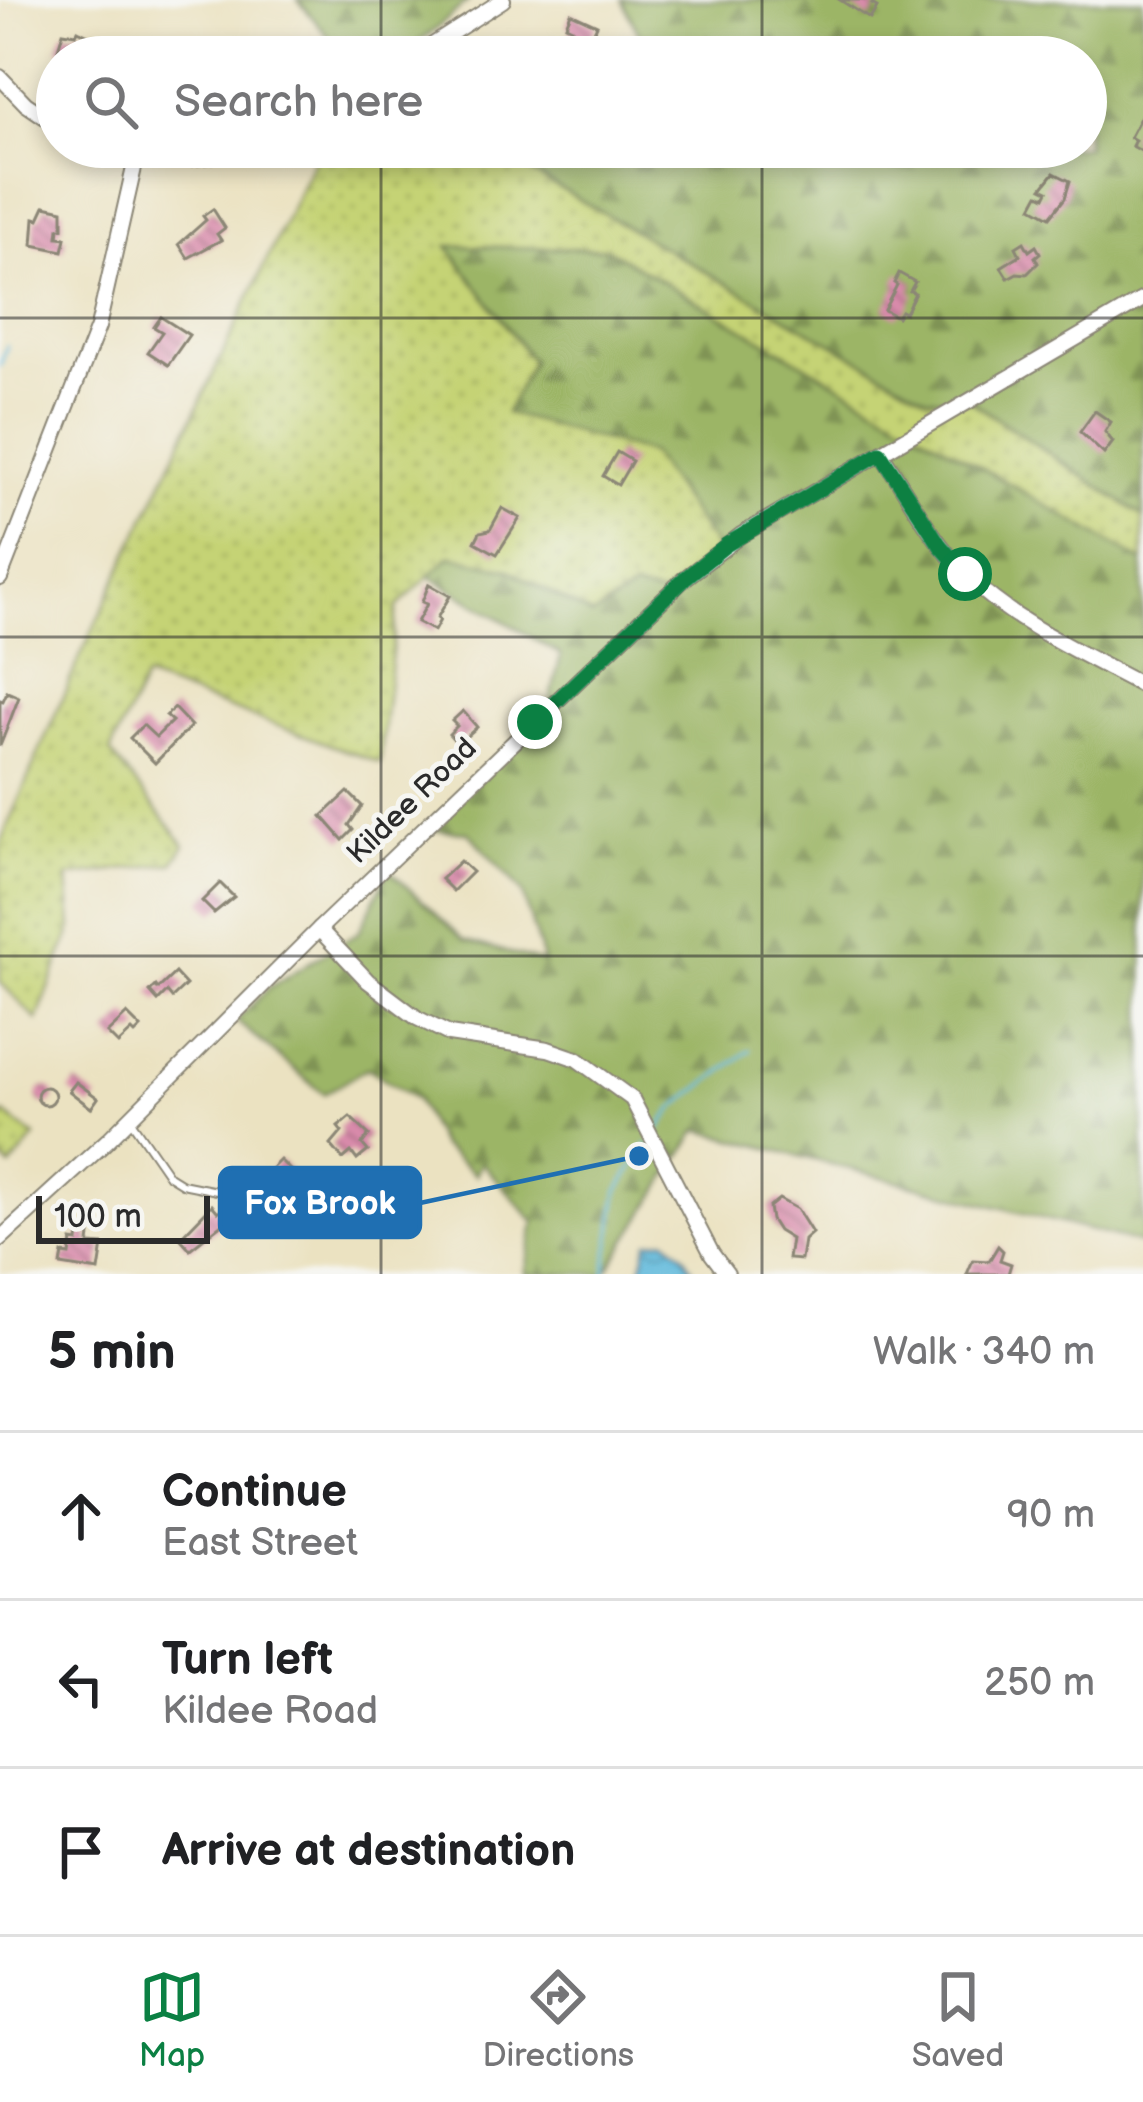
<!DOCTYPE html>
<meta charset="utf-8">
<style>
body{margin:0;font-family:"Balsamiq Sans",sans-serif;background:#f6f6f6;color:#202124}
.scale{position:absolute;left:36px;bottom:30px;width:174px;box-sizing:border-box;padding-left:12px;border:6px solid #2b2b2b;border-top:0;font-size:33px;line-height:42px;white-space:nowrap;color:#2b2b2b;-webkit-text-stroke:9px #f6f6f2;paint-order:stroke}
.stop{position:absolute;width:36px;height:36px;margin:-27px;border:9px solid #0b8043;border-radius:50%;background:#fff}
.stop.end{background:#0b8043;border-color:#fff;box-shadow:0 3px 12px #0008}
.list{margin:0;padding:0;list-style:none}
h2{display:flex;justify-content:space-between;align-items:center;height:156px;margin:0;padding:0 48px;font-size:51px}
h2 small{font-size:39px;font-weight:400;color:#757577}
.list li{display:grid;grid-template-columns:78px 1fr auto;gap:36px;align-items:center;box-sizing:border-box;height:168px;padding:0 48px;border-top:3px solid #e0e0e0}
.list b{display:block;font-size:45px;white-space:nowrap}
.list p{margin:0;font-size:39px;white-space:nowrap;color:#757577}
.list em{font-size:39px;font-style:normal;color:#757577}
.icon{flex:none;width:66px;height:66px;fill:none;stroke:currentColor;stroke-width:2;stroke-linecap:round;stroke-linejoin:round}
.map{position:relative;flex:none;width:1143px;height:1274px;overflow:hidden}
.search{position:absolute;background:#fff;box-shadow:0 6px 18px #0003;left:36px;right:36px;top:36px;height:132px;display:flex;align-items:center;gap:30px;box-sizing:border-box;padding:0 42px;border-radius:66px;color:#757577;font-size:45px}
.sheet{height:660px;background:#fff}
nav{display:flex;justify-content:space-around;align-items:center;box-sizing:border-box;height:168px;border-top:3px solid #e0e0e0;background:#fff;font-size:33px;color:#757577}
nav a{display:grid;justify-items:center;gap:6px}
nav .on{color:#0b8043}
.map>svg:first-child{display:block}
.grass{fill:url(#grass-dots);stroke:#787f50;stroke-width:3}
.forest{fill:url(#forest-firs);stroke:#647048;stroke-width:3}
.water{fill:url(#water-waves);stroke:#447284;stroke-width:3}
.lines{fill:none;stroke-linecap:round;stroke-linejoin:round}
.stream{stroke:#5eb9dc;stroke-width:3}
.building{fill:url(#building-back-hatch)}
.service-casing{stroke:#8b8676;stroke-width:10}
.minor-casing{stroke:#8b8676;stroke-width:18}
.service{stroke:#fff;stroke-width:6}
.minor{stroke:#fff;stroke-width:14}
.route{stroke:#0b8043;stroke-width:15}
.grid{fill:none;stroke:#2b2b2b;stroke-width:3;stroke-opacity:0.55}
.labels{text-anchor:middle;dominant-baseline:central;stroke-width:10;stroke-linejoin:round;paint-order:stroke}
.street-label{font-size:30px;fill:#2b2b2b;stroke:#f6f6f2}
.leader{fill:none;stroke:#1f6fb2;stroke-width:4.5}
.callout-dot{fill:#1f6fb2;stroke:#f6f6f2;stroke-width:4.5}
.callout{fill:#1f6fb2;stroke:#1f6fb2;stroke-width:4.5}
.callout-label{font-size:33px;text-anchor:middle;font-weight:bold;fill:#fff}
</style>
<div class="map">
<svg width="1143" height="1274" viewBox="0 0 1143 1274">
<defs>
<pattern id="grass-dots" width="8" height="8" patternUnits="userSpaceOnUse" patternTransform="scale(3)"><rect width="8" height="8" fill="#c5d375"/><path d="M2 2h.1M6 6h.1" fill="none" stroke="#a9b565" stroke-width="1.8" stroke-linecap="round"/></pattern>
<pattern id="forest-firs" width="22" height="20" patternUnits="userSpaceOnUse" patternTransform="scale(3)"><rect width="22" height="20" fill="#9cb566"/><path d="M5 1l3.5 6h-7zM16 11l3.5 6h-7z" fill="#7f9354"/></pattern>
<pattern id="water-waves" width="16" height="10" patternUnits="userSpaceOnUse" patternTransform="scale(3)"><rect width="16" height="10" fill="#5eb9dc"/><path d="M0 5q4-4 8 0t8 0" fill="none" stroke="#4e97b3"/></pattern>
<pattern id="building-back-hatch" width="6" height="6" patternUnits="userSpaceOnUse" patternTransform="scale(3)"><rect width="6" height="6" fill="#d98bab"/><path d="M-1 5l2 2M0 0l6 6M5-1l2 2" fill="none" stroke="#b0728b"/></pattern>
</defs>
<rect width="100%" height="100%" fill="#f6f6f2"/>
<filter id="ink" filterUnits="userSpaceOnUse"><feTurbulence type="fractalNoise" baseFrequency=".00833" numOctaves="2"/><feDisplacementMap in="SourceGraphic" scale="24" xChannelSelector="R" yChannelSelector="G"/><feConvolveMatrix kernelMatrix="1 2 1 2 8 2 1 2 1" color-interpolation-filters="sRGB"/></filter>
<filter id="wash" filterUnits="userSpaceOnUse"><feTurbulence type="fractalNoise" baseFrequency=".004" numOctaves="4" result="noise"/><feDisplacementMap in="SourceGraphic" scale="48" xChannelSelector="R" yChannelSelector="G"/><feGaussianBlur stdDeviation="2.7" result="paint"/><feColorMatrix in="noise" values="0 0 0 0 0 0 0 0 0 0 0 0 0 0 0 0 0 1.4 0 .05"/><feComposite in="paint" operator="in"/></filter>
<g filter="url(#wash)">
<rect width="100%" height="100%" fill="#ebe2c1"/>
<g class="grass">
<path d="M320 147H487L926 397 970 401 1143 516V562L607 249 449 247 532 361 507 413 650 453 719 552 664 597 633 589 593 616 507 569 450 556 397 607 380 763 145 678 110 752 185 845 173 863 68 877 72 928 37 1020 0 982V843L80 657Z"/>
<path d="M5 1114 35 1137 11 1167 0 1158V1121Z"/>
</g>
<g class="forest">
<path d="M298 0H469C419 42 414 57 345 57Z"/>
<path d="M622 0H1143V516L971 401 926 397 488 147H1086V57H626L645 45Z"/>
<path d="M448 246 607 249 1143 562V1244L698 1130 605 1274H525L535 1222 481 1162 476 1175 440 1145 416 1099 367 1068 324 1094 236 1021 270 987 359 932 389 870 464 940 544 963 522 892 468 832 430 830 548 710 561 655 429 576 451 556 507 569 593 616 633 589 664 596 719 552 650 453 506 413 532 361Z"/>
</g>
<path class="water" d="M666 1239 684 1255 695 1274H640L648 1242Z"/>
<g class="lines">
<g class="stream">
<path d="M0 366 7 346"/>
<path d="M657 1131 675 1107 750 1050"/>
<path d="M605 1274 618 1191 648 1144"/>
</g>
</g>
<g id="blocks">
<g class="building">
<path d="M840 0H875L872 4 877 7 870 19Z"/>
<path d="M571 13 597 25 589 42 596 45 592 53 585 49 581 57 563 54 572 28 566 25Z"/>
<path d="M78 30 103 42 99 57H79L58 49 63 32 76 34Z"/>
<path d="M1143 112V152L1132 146 1135 140 1130 137Z"/>
<path d="M1054 173 1070 181 1065 198 1050 217 1032 207 1039 194 1045 197 1048 191 1042 188Z"/>
<path d="M45 206 63 210V228H59L58 237 66 238 63 251 33 245 35 218 39 219Z"/>
<path d="M213 209 225 228 217 234 221 240 188 258 179 244 206 220 203 216Z"/>
<path d="M1024 242 1029 251 1036 246 1040 253 1035 257 1038 263 1027 274 1017 273 1008 278 1001 267 1020 255 1016 247Z"/>
<path d="M899 273 915 282 910 291 915 293 905 313 901 311 897 317 884 310 897 285 894 283Z"/>
<path d="M161 317 189 335 168 365 148 352 162 332 154 327Z"/>
<path d="M1095 411 1111 422 1105 432 1113 442 1104 454 1080 432Z"/>
<path d="M617 452 632 461 618 485 603 476Z"/>
<path d="M502 508 520 518 497 554 475 542 480 532 490 530Z"/>
<path d="M429 584 450 596 437 618 440 620 434 631 417 622 427 604 422 602Z"/>
<path d="M7 692 19 697 0 746V700L3 701Z"/>
<path d="M174 708 191 726 155 763 130 738 143 725 156 737 172 721 166 716Z"/>
<path d="M463 711 477 727 458 744 449 734 457 726 452 721Z"/>
<path d="M348 792 362 806 349 825 353 830 343 840 322 816Z"/>
<path d="M460 861 472 872 453 891 441 879Z"/>
<path d="M220 883 234 897 214 913 202 901Z"/>
<path d="M175 973 186 985 172 998 167 992 158 1001 150 992 156 986 158 989Z"/>
<path d="M127 1014 141 1028 135 1034 132 1031 118 1044 107 1033Z"/>
<path d="M76 1082 98 1098 91 1108 69 1091Z"/>
<circle cx="46" cy="1096" r="9"/>
<path d="M350 1117 369 1135 362 1144 368 1151 357 1160 351 1152 343 1159 331 1145 342 1132 338 1127Z"/>
<path d="M280 1160 308 1188 291 1205 281 1194 289 1186 271 1169Z"/>
<path d="M779 1199 797 1209 812 1233 804 1240 801 1260 788 1259 791 1239 778 1231 771 1220 769 1207Z"/>
<path d="M212 1205 218 1212 223 1207 232 1216 190 1249 180 1238Z"/>
<path d="M79 1233 90 1235 89 1244 103 1245 99 1271 61 1265 63 1254 70 1255 72 1241 78 1242Z"/>
<path d="M998 1246 1003 1251 1000 1260 1011 1264 1008 1274H967L973 1260 989 1261Z"/>
</g>
</g>
</g>
<g filter="url(#ink)">
<use href="#blocks" fill-opacity="0" stroke="#8b8676" stroke-width="3"/>
<g class="lines">
<defs>
<path id="service" d="M131 1121 169 1176 182 1184 247 1197 266 1188"/>
<g id="minor">
<path d="M414 57 503 0"/>
<path d="M0 77 26 104 57 125"/>
<path d="M100 147C148 163 195 164 243 147"/>
<path d="M881 453C908 495 932 540 967 576 1015 624 1084 654 1143 686"/>
<path d="M0 578 98 327 136 159"/>
<path d="M319 929 368 981 417 1018 449 1034 548 1049 577 1059 632 1099 712 1254 727 1274"/>
<path d="M0 1239 108 1140 319 929 684 579 741 535 1143 299"/>
</g>
</defs>
<use href="#service" class="service-casing"/>
<use href="#minor" class="minor-casing"/>
<use href="#service" class="service"/>
<use href="#minor" class="minor"/>
</g>
</g>
<g class="lines" filter="url(#ink)">
<path class="route" d="M535 722 684 579 726 545 880 453 940 545 965 574"/>
</g>
<path class="grid" d="M381 0V57M762 0V57M381 147V1274M762 147V1274M0 318H1143M0 637H1143M0 956H1143"/>
<g class="labels">
<g class="street-label">
<text transform="translate(412 801) rotate(-44)">Kildee Road</text>
</g>
</g>
<path class="leader" d="M639 1156L420 1203"/>
<circle class="callout-dot" cx="639" cy="1156" r="12"/>
<rect class="callout" x="220" y="1168" width="200" height="69" rx="12"/>
<g class="callout-label">
<text x="320" y="1214">Fox Brook</text>
</g>
</svg>
<div class="scale">100 m</div>
<div class="stop" style="left:965px;top:574px"></div>
<div class="stop end" style="left:535px;top:722px"></div>
<div class="search"><svg class="icon" aria-label="search" viewBox="0 0 24 24"><circle cx="10" cy="10" r="6"/><path d="M15 15l6 6"/></svg>Search here</div>
</div>
<section class="sheet">
<h2>5 min<small>Walk · 340 m</small></h2>
<ul class="list">
<li><svg class="icon" aria-label="ahead" viewBox="0 0 24 24"><path d="M12 20V5M6 11l6-6 6 6"/></svg><div><b>Continue</b><p>East Street</p></div><em>90 m</em></li>
<li><svg class="icon" aria-label="left" viewBox="0 0 24 24"><path d="M17 20v-9H6M10 6l-5 5 5 5"/></svg><div><b>Turn left</b><p>Kildee Road</p></div><em>250 m</em></li>
<li><svg class="icon" aria-label="arrive" viewBox="0 0 24 24"><path d="M6 21V4h12l-3 4 3 4H6"/></svg><div><b>Arrive at destination</b></div></li>
</ul>
</section>
<nav>
<a class="on"><svg class="icon" aria-label="map" viewBox="0 0 24 24"><path d="M3 6l6-2 6 2 6-2v14l-6 2-6-2-6 2zM9 4v14M15 6v14"/></svg>Map</a>
<a><svg class="icon" aria-label="directions" viewBox="0 0 24 24"><path d="M12 3l9 9-9 9-9-9zM9 14v-3h6M13 9l2 2-2 2"/></svg>Directions</a>
<a><svg class="icon" aria-label="saved" viewBox="0 0 24 24"><path d="M7 4h10v16l-5-4-5 4z"/></svg>Saved</a>
</nav>
